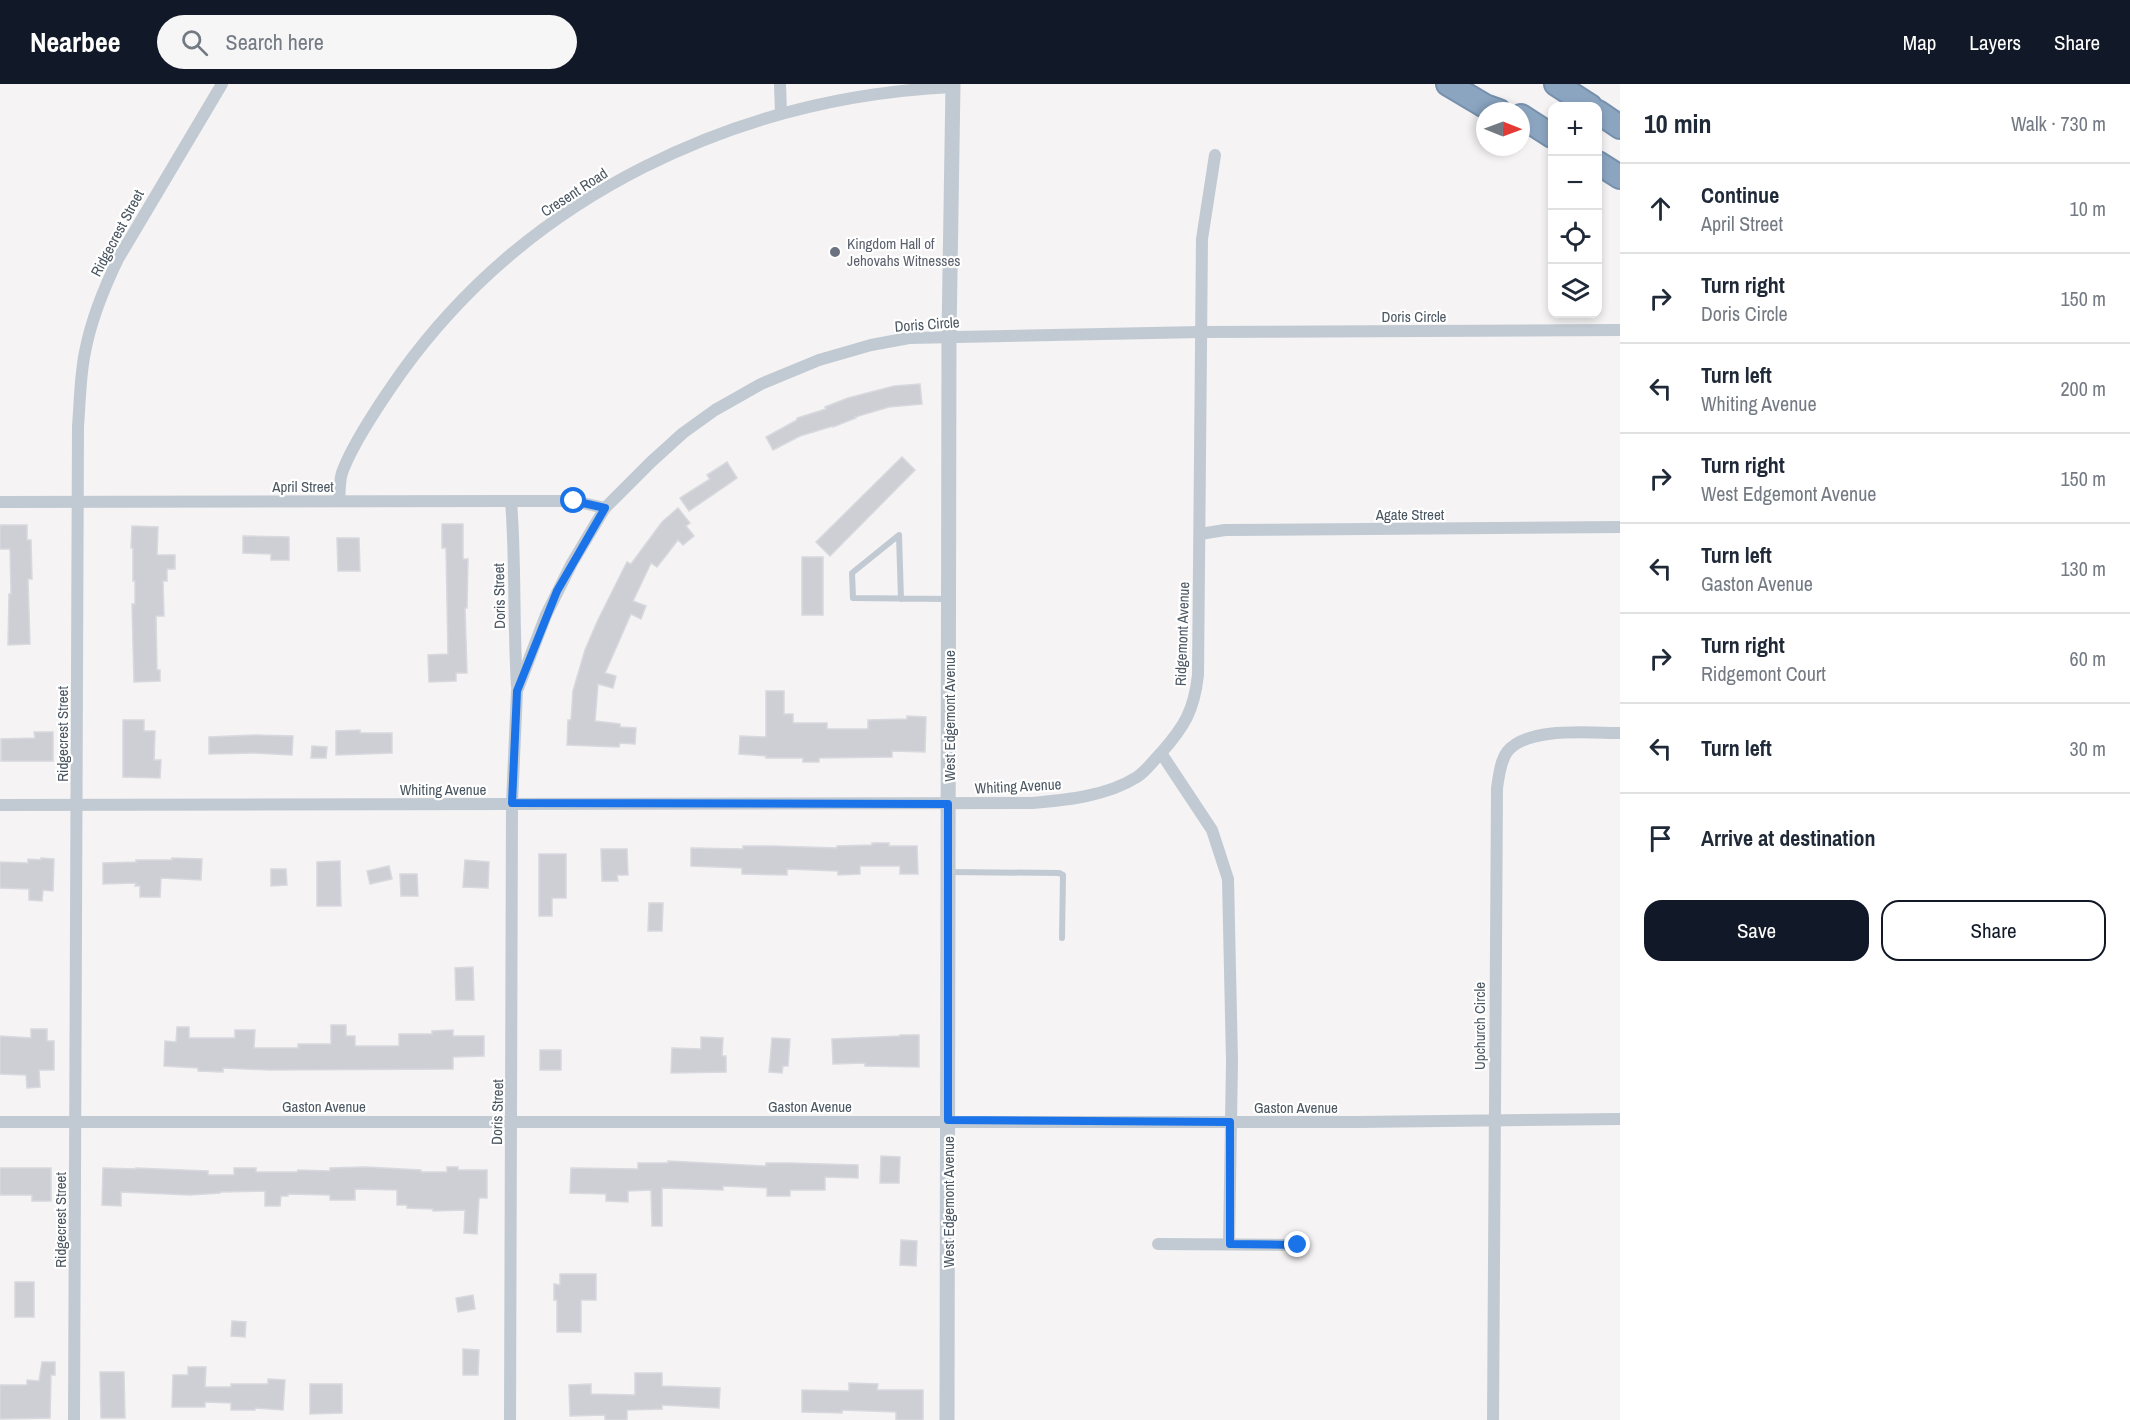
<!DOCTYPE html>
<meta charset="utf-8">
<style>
body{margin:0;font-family:"Archivo Narrow",sans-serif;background:#f6f6f7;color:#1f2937}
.controls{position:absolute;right:18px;top:18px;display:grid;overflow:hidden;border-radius:12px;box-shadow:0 3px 9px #0003}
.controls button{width:54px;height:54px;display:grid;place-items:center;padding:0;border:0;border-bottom:2px solid #e0e1e3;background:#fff;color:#1f2937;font:30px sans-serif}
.compass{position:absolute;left:1476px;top:18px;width:54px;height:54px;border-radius:50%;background:#fff;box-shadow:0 3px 9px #0003;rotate:91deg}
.stop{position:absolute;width:18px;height:18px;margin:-14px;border:4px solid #1a73e8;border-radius:50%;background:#fff}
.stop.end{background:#1a73e8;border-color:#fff;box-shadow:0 2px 6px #0008}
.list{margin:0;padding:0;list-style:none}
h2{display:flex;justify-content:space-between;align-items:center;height:78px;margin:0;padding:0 24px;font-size:26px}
h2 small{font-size:20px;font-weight:400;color:#747a83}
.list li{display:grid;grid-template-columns:39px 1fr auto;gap:18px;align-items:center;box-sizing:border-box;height:90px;padding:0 24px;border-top:2px solid #e0e1e3}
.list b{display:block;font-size:22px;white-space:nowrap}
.list p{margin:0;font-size:20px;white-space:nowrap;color:#747a83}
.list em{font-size:20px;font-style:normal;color:#747a83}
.actions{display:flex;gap:12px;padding:18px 24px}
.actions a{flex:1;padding:14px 0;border:2px solid #111827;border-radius:18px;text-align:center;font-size:21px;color:#111827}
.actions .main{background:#111827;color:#fff}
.icon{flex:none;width:33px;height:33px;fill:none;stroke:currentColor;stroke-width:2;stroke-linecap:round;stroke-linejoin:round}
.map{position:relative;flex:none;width:1620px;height:1336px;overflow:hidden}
header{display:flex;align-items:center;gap:36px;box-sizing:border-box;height:84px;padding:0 30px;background:#111827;color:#fff}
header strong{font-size:28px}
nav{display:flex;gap:33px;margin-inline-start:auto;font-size:21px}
.search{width:420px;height:54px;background:#f6f6f7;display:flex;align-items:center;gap:15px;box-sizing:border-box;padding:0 21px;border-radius:33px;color:#747a83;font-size:22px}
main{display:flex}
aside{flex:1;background:#fff}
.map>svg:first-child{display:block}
.building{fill:#cdcfd5;stroke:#d7d9de;stroke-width:1.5}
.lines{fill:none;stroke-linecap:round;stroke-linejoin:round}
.motorway-casing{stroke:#7690ad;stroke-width:26}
.service{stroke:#c1cad2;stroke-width:6}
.minor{stroke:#c1cad2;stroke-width:12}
.tertiary{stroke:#c1cad2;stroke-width:15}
.motorway{stroke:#8ba5c1;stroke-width:22}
.route{stroke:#1a73e8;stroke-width:8}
.worship-dot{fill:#6b7280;stroke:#fff;stroke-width:2}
.labels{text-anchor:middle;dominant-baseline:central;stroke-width:4.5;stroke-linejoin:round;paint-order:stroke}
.street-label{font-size:15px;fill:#4a5661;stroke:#fff}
.worship-label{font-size:15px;fill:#5b616d;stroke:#fff;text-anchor:start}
</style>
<header>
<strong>Nearbee</strong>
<div class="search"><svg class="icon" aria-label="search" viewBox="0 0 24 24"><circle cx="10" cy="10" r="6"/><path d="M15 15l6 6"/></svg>Search here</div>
<nav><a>Map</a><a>Layers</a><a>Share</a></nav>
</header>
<main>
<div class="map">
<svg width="1620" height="1336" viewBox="0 0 1620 1336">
<rect width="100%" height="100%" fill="#f5f3f3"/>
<g class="building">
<path d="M920 300 922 320 889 323 855 333 856 334 833 343V342L800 352 773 366 766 353 797 336V334L826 325 825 323 848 314 894 302Z"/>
<path d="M902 373 915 386 830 472 816 458Z"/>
<path d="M727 378 737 394 689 427 680 414 710 395 707 391Z"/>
<path d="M678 424 690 439 686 442 694 452 683 461 678 456 657 483 651 479 633 517 646 522 641 535 631 530 605 589 616 592 613 604 598 600 595 637 620 640V643L636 644 635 660 620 659 619 663 567 661 568 636H571L573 607 585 566 597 538 627 478 631 480 662 438Z"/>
<path d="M442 440H463V475H468L467 524H465L467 589H456V597L429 598 428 571 448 570 446 464H442Z"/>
<path d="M0 441H27V456H31L32 495H28L30 560 8 561 9 510H11L10 465H0Z"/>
<path d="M132 442 158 443 157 471H175V485H167V497H163L164 532H156L157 586H160V597L134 598 132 520H135V497H133V464H131Z"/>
<path d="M243 452 289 453V476H271V470L243 469Z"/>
<path d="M337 454H359L360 487H338Z"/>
<rect x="802" y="473" width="21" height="58"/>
<path d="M766 607H784V630H793V639H827V645H868V636L907 635V632L926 633 925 668 892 667V673L819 674V678H803V674H766V672L739 670 740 652 766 653Z"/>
<path d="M123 636H144V647H155L154 676H161L160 694 123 693Z"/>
<path d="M360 646V649H392V669L336 671V647Z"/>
<path d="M34 648H53V677H1V655L35 654Z"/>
<path d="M255 651 293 652 292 671 254 669 209 670V653Z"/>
<path d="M312 662 327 663 326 674H311Z"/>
<path d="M872 759H889V762H917L918 790H900V782H860V790L838 791V787L787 785V791L742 790V784L691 782V764L743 765V762H772L837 764V762L872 761Z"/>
<path d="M601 765H627L628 791H617L618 797H602Z"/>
<path d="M539 770H566V814H552V832H539Z"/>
<path d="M41 774 54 775 53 807 43 806 42 817 29 816V805L0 804V778L28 779V775L41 776Z"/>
<path d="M172 774 202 775 201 796 161 794 160 813H140V802H135L136 799 103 800V779L136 778V776H172Z"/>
<path d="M465 776 489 778 488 804 463 803Z"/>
<path d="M340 777 341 822H317V778Z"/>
<path d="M389 782 392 795 370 800 367 787Z"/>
<path d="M271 785H286L287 801 271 802Z"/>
<path d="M400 790H417L418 812H401Z"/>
<path d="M649 819H663L662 847H648Z"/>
<path d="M473 883 474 916H456L455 884Z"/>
<path d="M331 941H346V952H355V962H399V950H432V947L453 946V952H484V972L453 973V985L269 986 223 984V988L198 987V984L164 982 165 957 176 958 177 943H189V954H235V946H255L254 964H298V960H331Z"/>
<path d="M31 945H47V957H54V986H39L40 1003 27 1004 26 991 0 990V952L31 954Z"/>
<path d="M900 951H919V983L865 982V979L833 980 832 955 900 952Z"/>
<path d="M701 953 723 954 722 972H726V988L671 989 672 964 701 965Z"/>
<path d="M772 954 790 955 788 982H783L782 989 769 988Z"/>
<rect x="540" y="966" width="21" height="20"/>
<path d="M881 1072 900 1073 899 1099H880Z"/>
<path d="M668 1077 766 1082V1079H790L858 1081V1094L825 1093V1106H790V1112H767V1104L723 1102V1106L662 1104V1142H652L651 1106 628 1107V1118L606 1117V1110L570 1109 571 1084 638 1085V1079H668Z"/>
<path d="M365 1083 421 1086V1088H447V1083H458V1086H487V1114H479L477 1150 464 1149 465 1126 433 1127V1125L407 1124V1121H397V1106L355 1105V1116H330V1111L288 1110V1112H281L280 1122H265V1107L220 1108V1109L190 1111 121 1108V1122L102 1121 103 1084 136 1085V1084L208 1087V1091H234V1084H256V1088H297L298 1086 330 1087V1084Z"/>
<path d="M0 1084H51V1117H32V1111H0Z"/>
<path d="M901 1156 917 1157 916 1182 900 1181Z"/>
<path d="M560 1190H596V1216H581V1248H557V1216H554V1200L560 1201Z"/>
<rect x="15" y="1198" width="19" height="35"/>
<path d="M473 1211 475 1225 458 1228 456 1214Z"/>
<path d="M232 1237 246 1238 245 1253 231 1252Z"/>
<path d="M463 1265 479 1266 478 1291H463Z"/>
<path d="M42 1278H55V1291H51L50 1334 0 1335V1301H27V1296L39 1297Z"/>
<path d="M188 1283H206L205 1303H231V1300H268V1295L285 1296 283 1326 255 1324V1326H231V1319L205 1318V1323H172L173 1291H188Z"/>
<path d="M100 1288H124L125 1334H101Z"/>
<path d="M635 1289H662V1302L720 1304 719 1324 662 1321V1325L627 1326V1336H605V1331L570 1332 569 1301 591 1300V1310L635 1311Z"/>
<path d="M849 1299 878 1300 877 1306H923V1336H896V1328L842 1326V1329L802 1328V1306L849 1307Z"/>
<path d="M310 1300H342V1329L310 1330Z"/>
</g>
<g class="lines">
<defs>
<g id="motorway">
<path d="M1448 0 1485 22 1499 27"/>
<path d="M1556 0 1590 22"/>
<path d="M1598 28 1620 43"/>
<path d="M1521 32 1552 52"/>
<path d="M1598 79 1620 93"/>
</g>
</defs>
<use href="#motorway" class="motorway-casing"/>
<g class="service">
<path d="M901 515 899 451 852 489 853 514 948 515"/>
<path d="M949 788 1059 789 1063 791 1062 854"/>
</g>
<g class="minor">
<path d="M780 0 781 29"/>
<path d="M1215 71 1202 155 1198 591C1194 627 1184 643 1161 669L1212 746 1228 795 1232 977 1229 1160"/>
<path d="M339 417C340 407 339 395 343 386 355 355 382 316 401 289 529 111 737 13 953 3"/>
<path d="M511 417C516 479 513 540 517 602"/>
<path d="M0 418 574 417 605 424"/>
<path d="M1200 450 1225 446 1620 443"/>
<path d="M0 721 1032 719C1067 716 1107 712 1137 693 1146 687 1153 677 1161 669"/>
<path d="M0 1038H1359L1620 1035"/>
<path d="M1158 1160 1298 1161"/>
<path d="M74 1336 78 342C80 318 80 292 85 268 91 236 104 204 118 175L222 0"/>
<path d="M510 1336 512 719 517 607 546 531 572 479 605 424 651 378 683 349 715 326 761 300 819 276 871 261 909 254 1201 248 1620 246"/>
<path d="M1493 1336 1497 704C1499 692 1500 678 1507 668 1527 642 1591 649 1620 649"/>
</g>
<path class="tertiary" d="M947 1336 949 252 953 0"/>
<use href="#motorway" class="motorway"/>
</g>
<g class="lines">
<path class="route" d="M574 417 605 424 557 507 517 607 512 719 948 720V1036L1230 1038V1160L1298 1161"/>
</g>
<circle class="worship-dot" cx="835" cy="168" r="6"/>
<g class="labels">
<g class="street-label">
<text transform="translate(574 108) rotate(-33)">Cresent Road</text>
<text transform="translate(117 149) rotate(-62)">Ridgecrest Street</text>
<text x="1414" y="232">Doris Circle</text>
<text transform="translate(927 240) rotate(-4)">Doris Circle</text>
<text x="303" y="402">April Street</text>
<text x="1410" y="430">Agate Street</text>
<text transform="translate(499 512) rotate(-91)">Doris Street</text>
<text transform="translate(1182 550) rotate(-88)">Ridgemont Avenue</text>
<text transform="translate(949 632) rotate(-90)">West Edgemont Avenue</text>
<text transform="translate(62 650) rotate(-90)">Ridgecrest Street</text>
<text transform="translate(1018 702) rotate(-3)">Whiting Avenue</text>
<text x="443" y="705">Whiting Avenue</text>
<text transform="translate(1479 942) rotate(-90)">Upchurch Circle</text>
<text x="324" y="1022">Gaston Avenue</text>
<text x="810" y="1022">Gaston Avenue</text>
<text x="1296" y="1023">Gaston Avenue</text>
<text transform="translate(497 1028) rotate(-89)">Doris Street</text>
<text transform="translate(948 1118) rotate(-90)">West Edgemont Avenue</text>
<text transform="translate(60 1136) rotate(-90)">Ridgecrest Street</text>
</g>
<g class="worship-label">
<text x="847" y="159">Kingdom Hall of<tspan x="847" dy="17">Jehovahs Witnesses</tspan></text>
</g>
</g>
</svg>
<div class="controls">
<button>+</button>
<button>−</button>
<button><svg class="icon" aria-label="locate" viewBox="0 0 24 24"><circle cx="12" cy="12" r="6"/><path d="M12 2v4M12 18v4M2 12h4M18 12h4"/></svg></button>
<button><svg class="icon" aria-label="layers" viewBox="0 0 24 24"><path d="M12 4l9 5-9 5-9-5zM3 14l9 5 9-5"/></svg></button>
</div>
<svg class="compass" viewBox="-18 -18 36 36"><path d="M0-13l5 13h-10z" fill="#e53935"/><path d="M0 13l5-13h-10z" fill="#747a83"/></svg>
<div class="stop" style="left:574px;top:417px"></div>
<div class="stop end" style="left:1298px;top:1161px"></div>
</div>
<aside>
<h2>10 min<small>Walk · 730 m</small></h2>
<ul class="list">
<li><svg class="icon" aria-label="ahead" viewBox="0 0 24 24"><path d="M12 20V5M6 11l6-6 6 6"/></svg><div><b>Continue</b><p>April Street</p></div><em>10 m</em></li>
<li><svg class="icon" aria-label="right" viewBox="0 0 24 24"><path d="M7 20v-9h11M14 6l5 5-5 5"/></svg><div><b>Turn right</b><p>Doris Circle</p></div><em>150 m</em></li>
<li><svg class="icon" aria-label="left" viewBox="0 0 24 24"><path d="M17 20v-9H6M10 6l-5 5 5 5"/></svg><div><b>Turn left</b><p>Whiting Avenue</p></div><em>200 m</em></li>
<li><svg class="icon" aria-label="right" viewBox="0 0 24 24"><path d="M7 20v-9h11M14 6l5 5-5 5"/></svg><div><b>Turn right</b><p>West Edgemont Avenue</p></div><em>150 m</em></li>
<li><svg class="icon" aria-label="left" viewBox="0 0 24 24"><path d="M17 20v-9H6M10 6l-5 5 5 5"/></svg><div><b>Turn left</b><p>Gaston Avenue</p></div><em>130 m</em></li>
<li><svg class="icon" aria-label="right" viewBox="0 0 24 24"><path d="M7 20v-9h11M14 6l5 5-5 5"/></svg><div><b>Turn right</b><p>Ridgemont Court</p></div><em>60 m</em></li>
<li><svg class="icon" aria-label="left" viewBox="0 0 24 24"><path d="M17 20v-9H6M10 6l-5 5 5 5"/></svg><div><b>Turn left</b></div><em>30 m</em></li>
<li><svg class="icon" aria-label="arrive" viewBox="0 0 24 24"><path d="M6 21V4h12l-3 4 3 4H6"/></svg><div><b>Arrive at destination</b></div></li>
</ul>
<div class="actions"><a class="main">Save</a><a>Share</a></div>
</aside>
</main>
